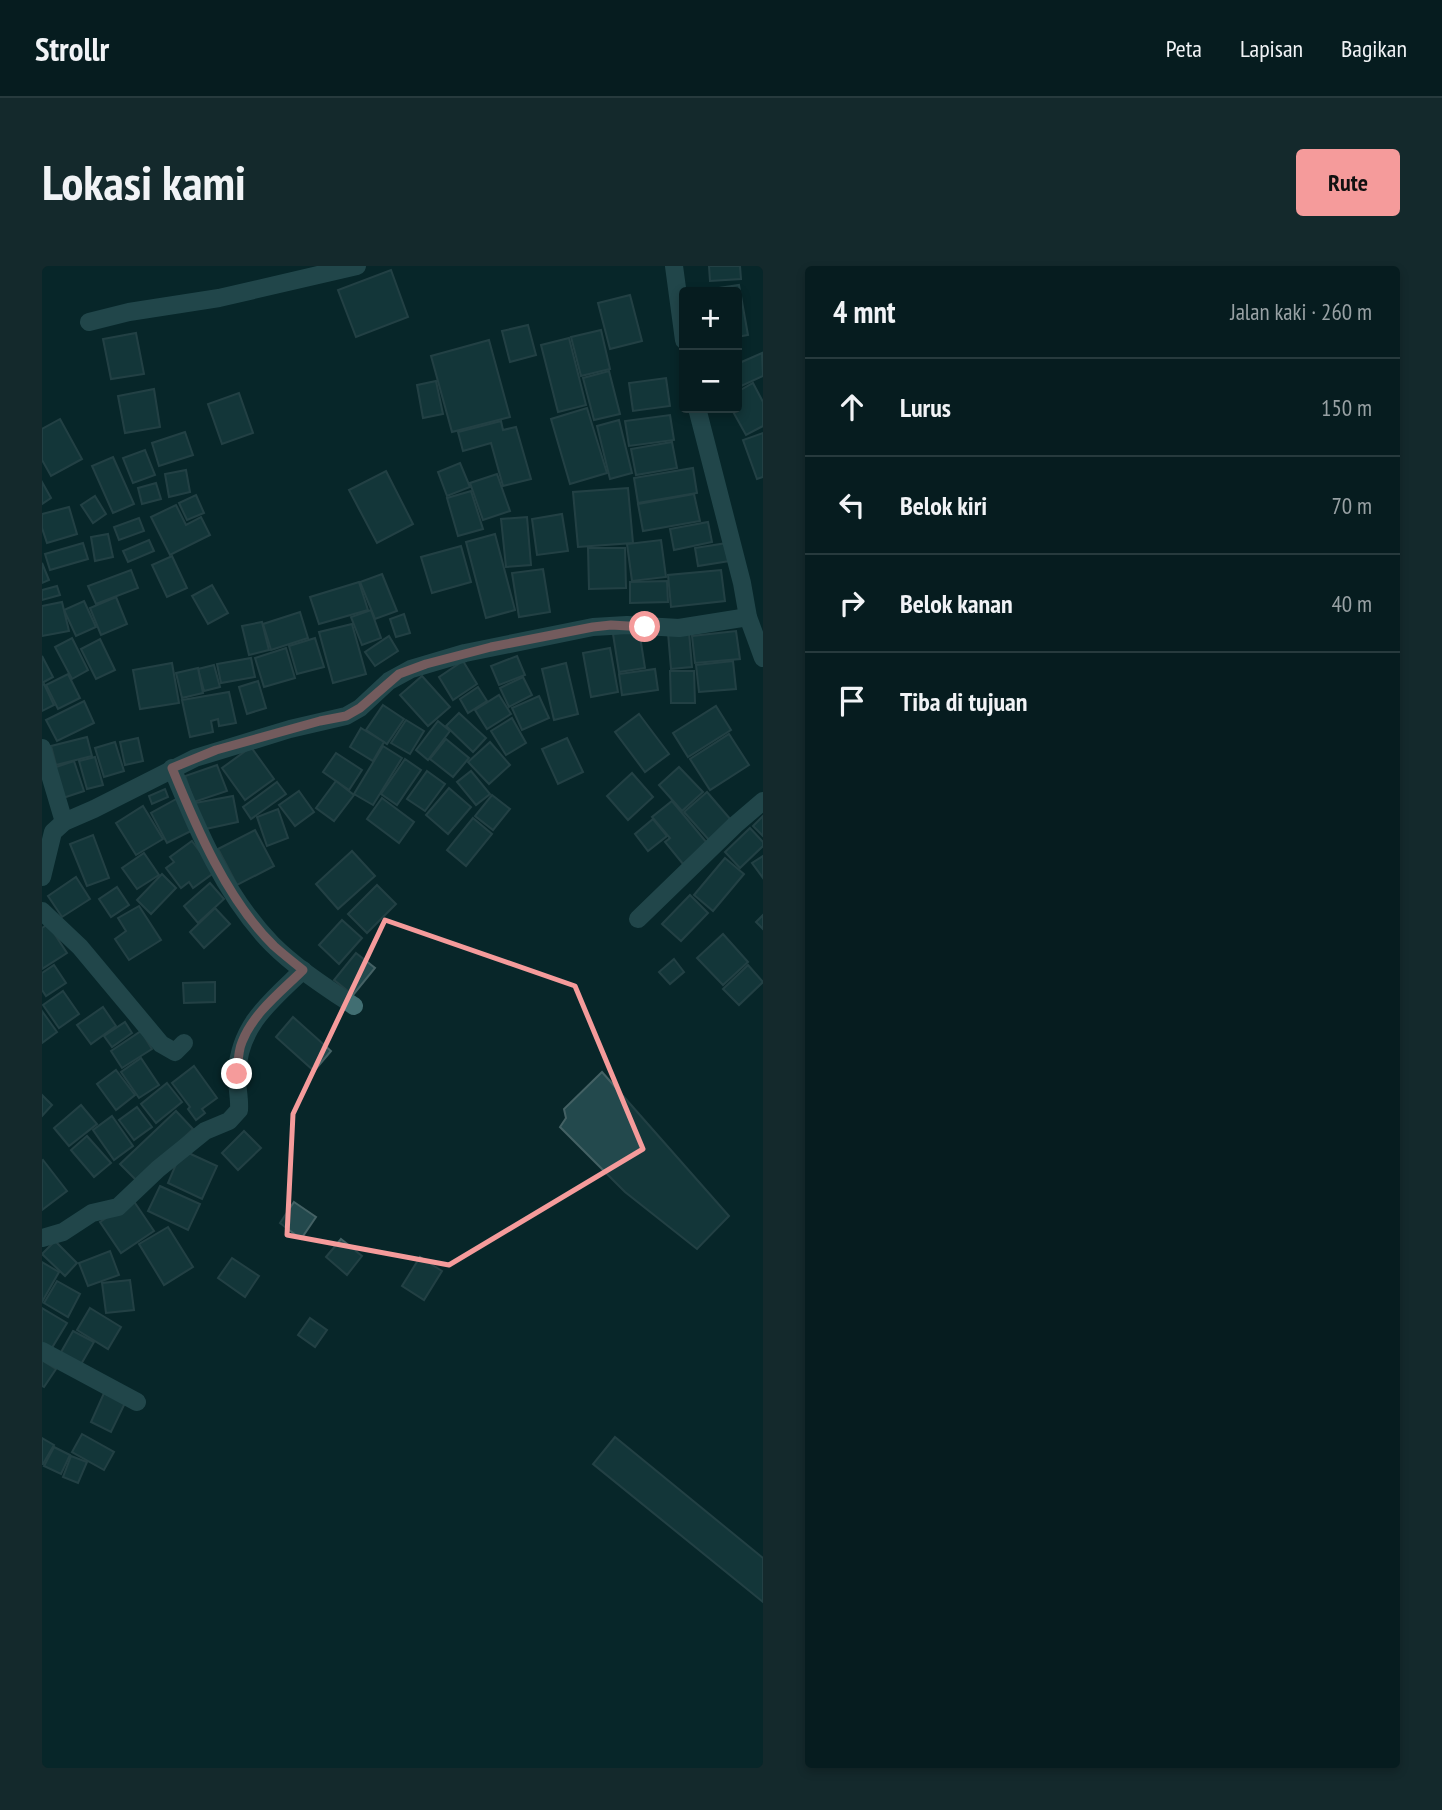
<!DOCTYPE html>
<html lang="id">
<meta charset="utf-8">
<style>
body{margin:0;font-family:"PT Sans Narrow",sans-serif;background:#14292c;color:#f1f3f6}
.controls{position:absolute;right:21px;top:21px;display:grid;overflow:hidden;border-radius:7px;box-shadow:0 4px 10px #0003}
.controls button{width:63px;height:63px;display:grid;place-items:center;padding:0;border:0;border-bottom:2px solid #273a3d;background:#061c1f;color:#f1f3f6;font:35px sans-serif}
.stop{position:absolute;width:21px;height:21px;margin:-16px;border:5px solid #f59b9b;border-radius:50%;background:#fff}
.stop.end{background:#f59b9b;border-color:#fff;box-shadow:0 2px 7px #0008}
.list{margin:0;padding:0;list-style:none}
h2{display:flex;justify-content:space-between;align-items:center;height:91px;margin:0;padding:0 28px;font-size:30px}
h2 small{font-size:23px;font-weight:400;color:#98a1a4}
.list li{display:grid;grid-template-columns:46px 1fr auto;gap:21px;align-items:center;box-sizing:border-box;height:98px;padding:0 28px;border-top:2px solid #273a3d}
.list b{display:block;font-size:26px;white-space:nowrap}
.list em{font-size:23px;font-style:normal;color:#98a1a4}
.icon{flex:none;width:38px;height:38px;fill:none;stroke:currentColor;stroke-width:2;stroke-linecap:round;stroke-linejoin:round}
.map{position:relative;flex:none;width:721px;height:1502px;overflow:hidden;border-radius:7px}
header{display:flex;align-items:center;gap:42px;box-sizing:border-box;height:98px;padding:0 35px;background:#061c1f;border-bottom:2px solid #273a3d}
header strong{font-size:33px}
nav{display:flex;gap:38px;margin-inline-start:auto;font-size:24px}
.intro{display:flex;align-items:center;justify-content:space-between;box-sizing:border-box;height:168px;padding:0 42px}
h1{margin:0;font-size:49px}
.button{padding:18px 32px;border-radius:7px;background:#f59b9b;color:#111;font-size:24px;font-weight:700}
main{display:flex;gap:42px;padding:0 42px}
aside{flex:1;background:#061c1f;border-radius:7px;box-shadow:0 4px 10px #0003}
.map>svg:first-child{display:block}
.building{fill:#23494d;stroke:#446164;stroke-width:2}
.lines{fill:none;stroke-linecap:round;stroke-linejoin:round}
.minor{stroke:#416e72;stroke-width:18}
.route{stroke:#f59b9b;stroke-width:9}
.marked{fill:none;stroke:#f59b9b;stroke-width:5;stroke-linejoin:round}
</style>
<header>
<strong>Strollr</strong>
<nav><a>Peta</a><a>Lapisan</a><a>Bagikan</a></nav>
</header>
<div class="intro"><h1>Lokasi kami</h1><a class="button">Rute</a></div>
<main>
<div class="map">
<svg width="721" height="1502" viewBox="0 0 721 1502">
<rect width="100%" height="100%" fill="#082629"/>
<g class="building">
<path d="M667 0H698L699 13 668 15Z"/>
<path d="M349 4 366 51 314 71 296 24Z"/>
<path d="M697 19 706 69 695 71V26H663V24Z"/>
<path d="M588 29 600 75 568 83 556 37Z"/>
<path d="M486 59 494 89 468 96 460 65Z"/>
<path d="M559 64 568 103 539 110 529 71Z"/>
<path d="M94 67 102 108 69 113 61 73Z"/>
<path d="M527 72 544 139 516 146 499 79Z"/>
<path d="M447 74 468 151 410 166 389 90Z"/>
<path d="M720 87 721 110 695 122V98Z"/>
<path d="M567 105 578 148 552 154 541 112Z"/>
<path d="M624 112 628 140 591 145 587 117Z"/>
<path d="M394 115 401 148 381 152 375 119Z"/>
<path d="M711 117 721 136V160L704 169 689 142H695V126Z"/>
<path d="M112 123 118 161 83 167 76 130Z"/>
<path d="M197 127 211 167 180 178 166 138Z"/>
<path d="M545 142 565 207 528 218 509 153Z"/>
<path d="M628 149 632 174 587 180 583 155Z"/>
<path d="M18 153 40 193 9 210 0 194V163Z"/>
<path d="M577 154 590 207 568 213 555 160Z"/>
<path d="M459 155 461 164 474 161 489 213 461 220 449 177 421 185 416 166Z"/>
<path d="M143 166 151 189 117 200 110 177Z"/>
<path d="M721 167V211L715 213 701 174Z"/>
<path d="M630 176 635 202 594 209 589 183Z"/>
<path d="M103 184 113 209 91 217 81 192Z"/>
<path d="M71 191 92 238 71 247 50 200Z"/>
<path d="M418 197 428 221 405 230 396 206Z"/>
<path d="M651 202 655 227 596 237 592 212Z"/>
<path d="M144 204 148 226 127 231 123 208Z"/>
<path d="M344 205 371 258 335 277 307 224Z"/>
<path d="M455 208 468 245 441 254 428 217Z"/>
<path d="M0 216 9 232 0 238Z"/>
<path d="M114 217 119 233 100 238 96 222Z"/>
<path d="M586 222 591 277 536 281 531 226Z"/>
<path d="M429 225 441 263 416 270 405 232Z"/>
<path d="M652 228 658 255 601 265 596 238Z"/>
<path d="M154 229 162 247 145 254 137 237Z"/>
<path d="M53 230 64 248 51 257 39 239Z"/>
<path d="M134 239 144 259 159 251 168 269 128 289 109 251Z"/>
<path d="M27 241 35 268 5 277 0 262V248Z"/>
<path d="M520 248 526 285 495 289 490 253Z"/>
<path d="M485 251 489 299 464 301 459 253Z"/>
<path d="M97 252 102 265 77 274 72 261Z"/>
<path d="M666 256 670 276 632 284 628 263Z"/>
<path d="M66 268 71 291 53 295 49 271Z"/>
<path d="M453 268 473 344 444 352 424 276Z"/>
<path d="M107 274 112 285 86 296 81 285Z"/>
<path d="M619 274 624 311 590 315 585 278Z"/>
<path d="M41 277 46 293 8 304 3 288Z"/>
<path d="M685 277 688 295 656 300 653 282Z"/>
<path d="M419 280 429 316 390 327 379 291Z"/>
<path d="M546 282H583L584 322 547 323Z"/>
<path d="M130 290 145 322 125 331 110 299Z"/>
<path d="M0 297 7 314 0 317Z"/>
<path d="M501 303 508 346 477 351 470 307Z"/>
<path d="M89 304 96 322 54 338 46 320Z"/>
<path d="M679 304 683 335 629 341 626 309Z"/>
<path d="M340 308 355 345 333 353 318 316Z"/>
<path d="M625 315 626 336 588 337V316Z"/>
<path d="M317 316 326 344 277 358 268 331Z"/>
<path d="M170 319 186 347 166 358 150 330Z"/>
<path d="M15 320 18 329 0 334V324Z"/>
<path d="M74 331 85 358 59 369 48 342Z"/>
<path d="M42 335 54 361 34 370 22 344Z"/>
<path d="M20 336 27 365 0 370V340Z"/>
<path d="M329 344 339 372 320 379 309 351Z"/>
<path d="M258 346 266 372 229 384 221 358Z"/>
<path d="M362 348 368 367 354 371 348 353Z"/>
<path d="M220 356 227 384 207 389 200 360Z"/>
<path d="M310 358 324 408 291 417 277 366Z"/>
<path d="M597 364 603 402 577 406 571 368Z"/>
<path d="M694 365 698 393 653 397 650 370Z"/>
<path d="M647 366 650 401 629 403 626 367Z"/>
<path d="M347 370 356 385 333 400 323 386Z"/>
<path d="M30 372 46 404 30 413 13 381Z"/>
<path d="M273 372 282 401 255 408 247 380Z"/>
<path d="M58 373 73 404 54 413 39 383Z"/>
<path d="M244 382 253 412 222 421 213 392Z"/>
<path d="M568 382 576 426 549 431 541 387Z"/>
<path d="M0 390 11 411 0 417Z"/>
<path d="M475 390 483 409 457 419 449 400Z"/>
<path d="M209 392 213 411 179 417 175 398Z"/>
<path d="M421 395 435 418 411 434 397 411Z"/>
<path d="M691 395 694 423 657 426 654 399Z"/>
<path d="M130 397 137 437 98 443 91 404Z"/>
<path d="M524 397 536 448 512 454 500 403Z"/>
<path d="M172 399 178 421 162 425 156 403Z"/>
<path d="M156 402 161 427 140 432 134 407Z"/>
<path d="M613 403 616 424 580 429 577 408Z"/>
<path d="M628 405H652L653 437H629Z"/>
<path d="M26 408 38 432 16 443 4 419Z"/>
<path d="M380 410 408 441 386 460 358 429Z"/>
<path d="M481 411 490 429 467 441 458 422Z"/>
<path d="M216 415 224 442 205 448 197 421Z"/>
<path d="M2 418 12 439 0 445V419Z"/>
<path d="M436 421 445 435 426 447 418 433Z"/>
<path d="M187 426 194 457 177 460 176 453 169 455 171 466 148 471 140 434Z"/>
<path d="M457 429 469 448 445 463 433 444Z"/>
<path d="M497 430 507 452 480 464 470 442Z"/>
<path d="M42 435 52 457 15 475 4 454Z"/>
<path d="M341 439 362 453 345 478 324 464Z"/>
<path d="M674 440 689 464 646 491 631 467Z"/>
<path d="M417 447 444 472 431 486 404 460Z"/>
<path d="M597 448 627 488 603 506 573 466Z"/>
<path d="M470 452 484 477 464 489 449 465Z"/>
<path d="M364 454 382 465 368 488 349 477Z"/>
<path d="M396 455 408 465 386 494 374 484Z"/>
<path d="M319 462 342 476 331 495 308 481Z"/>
<path d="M687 468 707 499 668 524 648 493Z"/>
<path d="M45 471 50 490 14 499 9 480Z"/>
<path d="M96 472 101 495 83 499 78 476Z"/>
<path d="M525 472 541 506 516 518 500 483Z"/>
<path d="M404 473 427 492 411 511 388 493Z"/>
<path d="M73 476 82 505 62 511 53 482Z"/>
<path d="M448 476 468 499 447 518 426 496Z"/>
<path d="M341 480 360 492 331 539 312 528Z"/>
<path d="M209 481 232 513 203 534 180 502Z"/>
<path d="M294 487 320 504 307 524 281 506Z"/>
<path d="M53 491 61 519 45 523 37 495Z"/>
<path d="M363 493 379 504 355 539 339 528Z"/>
<path d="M32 495 42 525 21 532 11 502Z"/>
<path d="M175 499 185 525 152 536 143 510Z"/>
<path d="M637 501 661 526 640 545 617 519Z"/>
<path d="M385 505 403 518 383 545 365 533Z"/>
<path d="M429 505 448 528 434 539 415 516Z"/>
<path d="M590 507 611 531 586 554 565 530Z"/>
<path d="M294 515 312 529 292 555 274 542Z"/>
<path d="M235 516 244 528 209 553 201 541Z"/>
<path d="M407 522 429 541 406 568 384 549Z"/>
<path d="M123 523 126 531 110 538 107 530Z"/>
<path d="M257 525 272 546 253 560 237 539Z"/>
<path d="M665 526 689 554 667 574 642 546Z"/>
<path d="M450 529 468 543 451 564 433 550Z"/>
<path d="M191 530 196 556 159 564 153 537Z"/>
<path d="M136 532 153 563 125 577 109 547Z"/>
<path d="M340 532 372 556 357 577 325 553Z"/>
<path d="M630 535 665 577 641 598 623 576 628 572 610 551Z"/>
<path d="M101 540 121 573 94 589 74 557Z"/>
<path d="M236 543 246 572 225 580 215 551Z"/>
<path d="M721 550V570L711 560Z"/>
<path d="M431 552 450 568 424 600 405 584Z"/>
<path d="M611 553 625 570 606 585 593 568Z"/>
<path d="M708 562 721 576V580L698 602 683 586Z"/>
<path d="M213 564 232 600 195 619 176 583Z"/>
<path d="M51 569 67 612 45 620 28 578Z"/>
<path d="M150 575 173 606 151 622 147 616 139 622 124 602 132 596 128 591Z"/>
<path d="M310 585 333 610 296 643 274 618Z"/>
<path d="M102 587 117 609 95 623 80 602Z"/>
<path d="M721 590V612L710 597Z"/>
<path d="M683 592 702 608 671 645 652 629Z"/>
<path d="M120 608 134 622 109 648 95 634Z"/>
<path d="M34 611 48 633 20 651 6 630Z"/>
<path d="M168 617 182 633 156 657 142 640Z"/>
<path d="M335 619 354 638 325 667 306 648Z"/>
<path d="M75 621 87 639 69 651 57 633Z"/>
<path d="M648 629 666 647 639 675 620 658Z"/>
<path d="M97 640 119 674 87 694 73 673 84 665 76 652Z"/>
<path d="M173 642 188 658 162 682 148 666Z"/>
<path d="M721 649V663L714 656Z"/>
<path d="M300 654 320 672 297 698 277 679Z"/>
<path d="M6 658 25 687 0 703V662Z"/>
<path d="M681 668 706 696 681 719 655 692Z"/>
<path d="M314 687 333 702 311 729 292 714Z"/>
<path d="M632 693 642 706 628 718 617 706Z"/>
<path d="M12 699 24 717 4 730 0 724V707Z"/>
<path d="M706 699 721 716 697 739 681 723Z"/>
<path d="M173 716V736L142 737 141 717Z"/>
<path d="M21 725 37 748 17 762 1 739Z"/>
<path d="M61 741 74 760 49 778 35 759Z"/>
<path d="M0 745 15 766 0 777Z"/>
<path d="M251 751 289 785 272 805 234 771Z"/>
<path d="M83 756 90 767 70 781 62 770Z"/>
<path d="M99 765 110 783 80 802 69 785Z"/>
<path d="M99 792 117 819 97 832 79 806Z"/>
<path d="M152 800 175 832 160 843 163 847 154 854 146 843 148 841 130 817Z"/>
<path d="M74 804 93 829 74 844 55 818Z"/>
<path d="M560 806 687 950 655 983 583 926 518 861 524 852 522 843Z"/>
<path d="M125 817 140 836 114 857 99 838Z"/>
<path d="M0 829 10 839 0 850Z"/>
<path d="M39 839 55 858 27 880 12 862Z"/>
<path d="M95 841 110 861 92 874 77 854Z"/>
<path d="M134 845 151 863 96 916 78 898Z"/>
<path d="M70 850 91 880 72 894 51 864Z"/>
<path d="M202 865 219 882 196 904 180 887Z"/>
<path d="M45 870 69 897 52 911 29 884Z"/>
<path d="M140 884 175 900 160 933 126 917Z"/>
<path d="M1 894 25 925 0 944V895Z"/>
<path d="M118 920 158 938 146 964 106 945Z"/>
<path d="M91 934 112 965 79 987 58 956Z"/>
<path d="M252 936 274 951 259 973 238 957Z"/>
<path d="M126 961 151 1001 122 1019 97 978Z"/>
<path d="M299 973 320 990 305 1009 284 991Z"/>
<path d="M13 975 35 997 23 1010 0 988Z"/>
<path d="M68 985 77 1009 46 1020 37 997Z"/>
<path d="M378 991 400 1005 382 1034 360 1020Z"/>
<path d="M190 992 217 1010 203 1031 176 1012Z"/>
<path d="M0 996 17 1006 0 1036Z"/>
<path d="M88 1014 92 1044 64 1047 60 1017Z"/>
<path d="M15 1015 38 1028 26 1051 2 1037Z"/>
<path d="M0 1042 25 1057 8 1085 0 1079Z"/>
<path d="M48 1042 79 1061 66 1083 35 1064Z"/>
<path d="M268 1052 285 1064 273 1081 256 1069Z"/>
<path d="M31 1065 52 1076 38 1100 18 1088Z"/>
<path d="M0 1094 14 1103 2 1121 0 1120Z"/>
<path d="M62 1127 83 1137 69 1166 49 1156Z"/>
<path d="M40 1168 72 1186 62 1204 30 1186Z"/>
<path d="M573 1171 721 1292V1336L551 1198Z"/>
<path d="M0 1172 12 1179 1 1198H0Z"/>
<path d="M12 1181 28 1189 19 1208 2 1200Z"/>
<path d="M29 1190 45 1196 36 1217 21 1211Z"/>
</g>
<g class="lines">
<g class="minor">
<path d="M632 0 642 74"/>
<path d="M47 56 87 46 177 32 315 0"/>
<path d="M655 142 700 317 706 351 721 392"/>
<path d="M0 482 22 556"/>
<path d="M130 502C155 563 183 630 230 678 254 702 284 721 312 740"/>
<path d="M0 611 11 566 22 556 52 543 153 492 248 463 304 450 318 442 347 415 369 403 423 387 551 361 585 359 637 362 706 351"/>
<path d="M0 645 38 681 119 778 133 786 142 777"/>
<path d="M596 653 693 559 721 535"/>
<path d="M0 972 21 966 50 947 76 941 116 903 163 865 187 855 197 844C198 831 194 819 195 806 198 758 229 735 261 704"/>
<path d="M0 1085 95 1136"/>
</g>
</g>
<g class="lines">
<path class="route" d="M195 808C196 798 196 785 200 776 211 747 240 725 261 704 251 696 241 688 232 680 185 634 154 561 130 502L174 484 278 455 304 450 318 442 357 408 384 398 449 381 551 361 569 359 603 361"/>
</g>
<path d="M0 0H721V1502H0ZM343 654 533 720 601 883 407 999 245 969 251 848Z" fill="#082629" fill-opacity=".55" fill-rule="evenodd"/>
<path class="marked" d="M343 654 533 720 601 883 407 999 245 969 251 848Z"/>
</svg>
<div class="controls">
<button>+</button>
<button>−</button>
</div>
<div class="stop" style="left:603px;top:361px"></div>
<div class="stop end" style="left:195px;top:808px"></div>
</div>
<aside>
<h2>4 mnt<small>Jalan kaki · 260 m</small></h2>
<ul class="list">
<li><svg class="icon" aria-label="ahead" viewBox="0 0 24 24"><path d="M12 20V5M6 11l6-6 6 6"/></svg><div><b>Lurus</b></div><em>150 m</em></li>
<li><svg class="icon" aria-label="left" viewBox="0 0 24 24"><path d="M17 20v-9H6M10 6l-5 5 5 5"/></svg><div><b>Belok kiri</b></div><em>70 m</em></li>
<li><svg class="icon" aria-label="right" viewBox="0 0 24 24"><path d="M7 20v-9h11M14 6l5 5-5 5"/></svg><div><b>Belok kanan</b></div><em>40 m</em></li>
<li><svg class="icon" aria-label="arrive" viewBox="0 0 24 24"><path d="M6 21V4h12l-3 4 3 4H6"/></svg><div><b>Tiba di tujuan</b></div></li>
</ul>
</aside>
</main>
